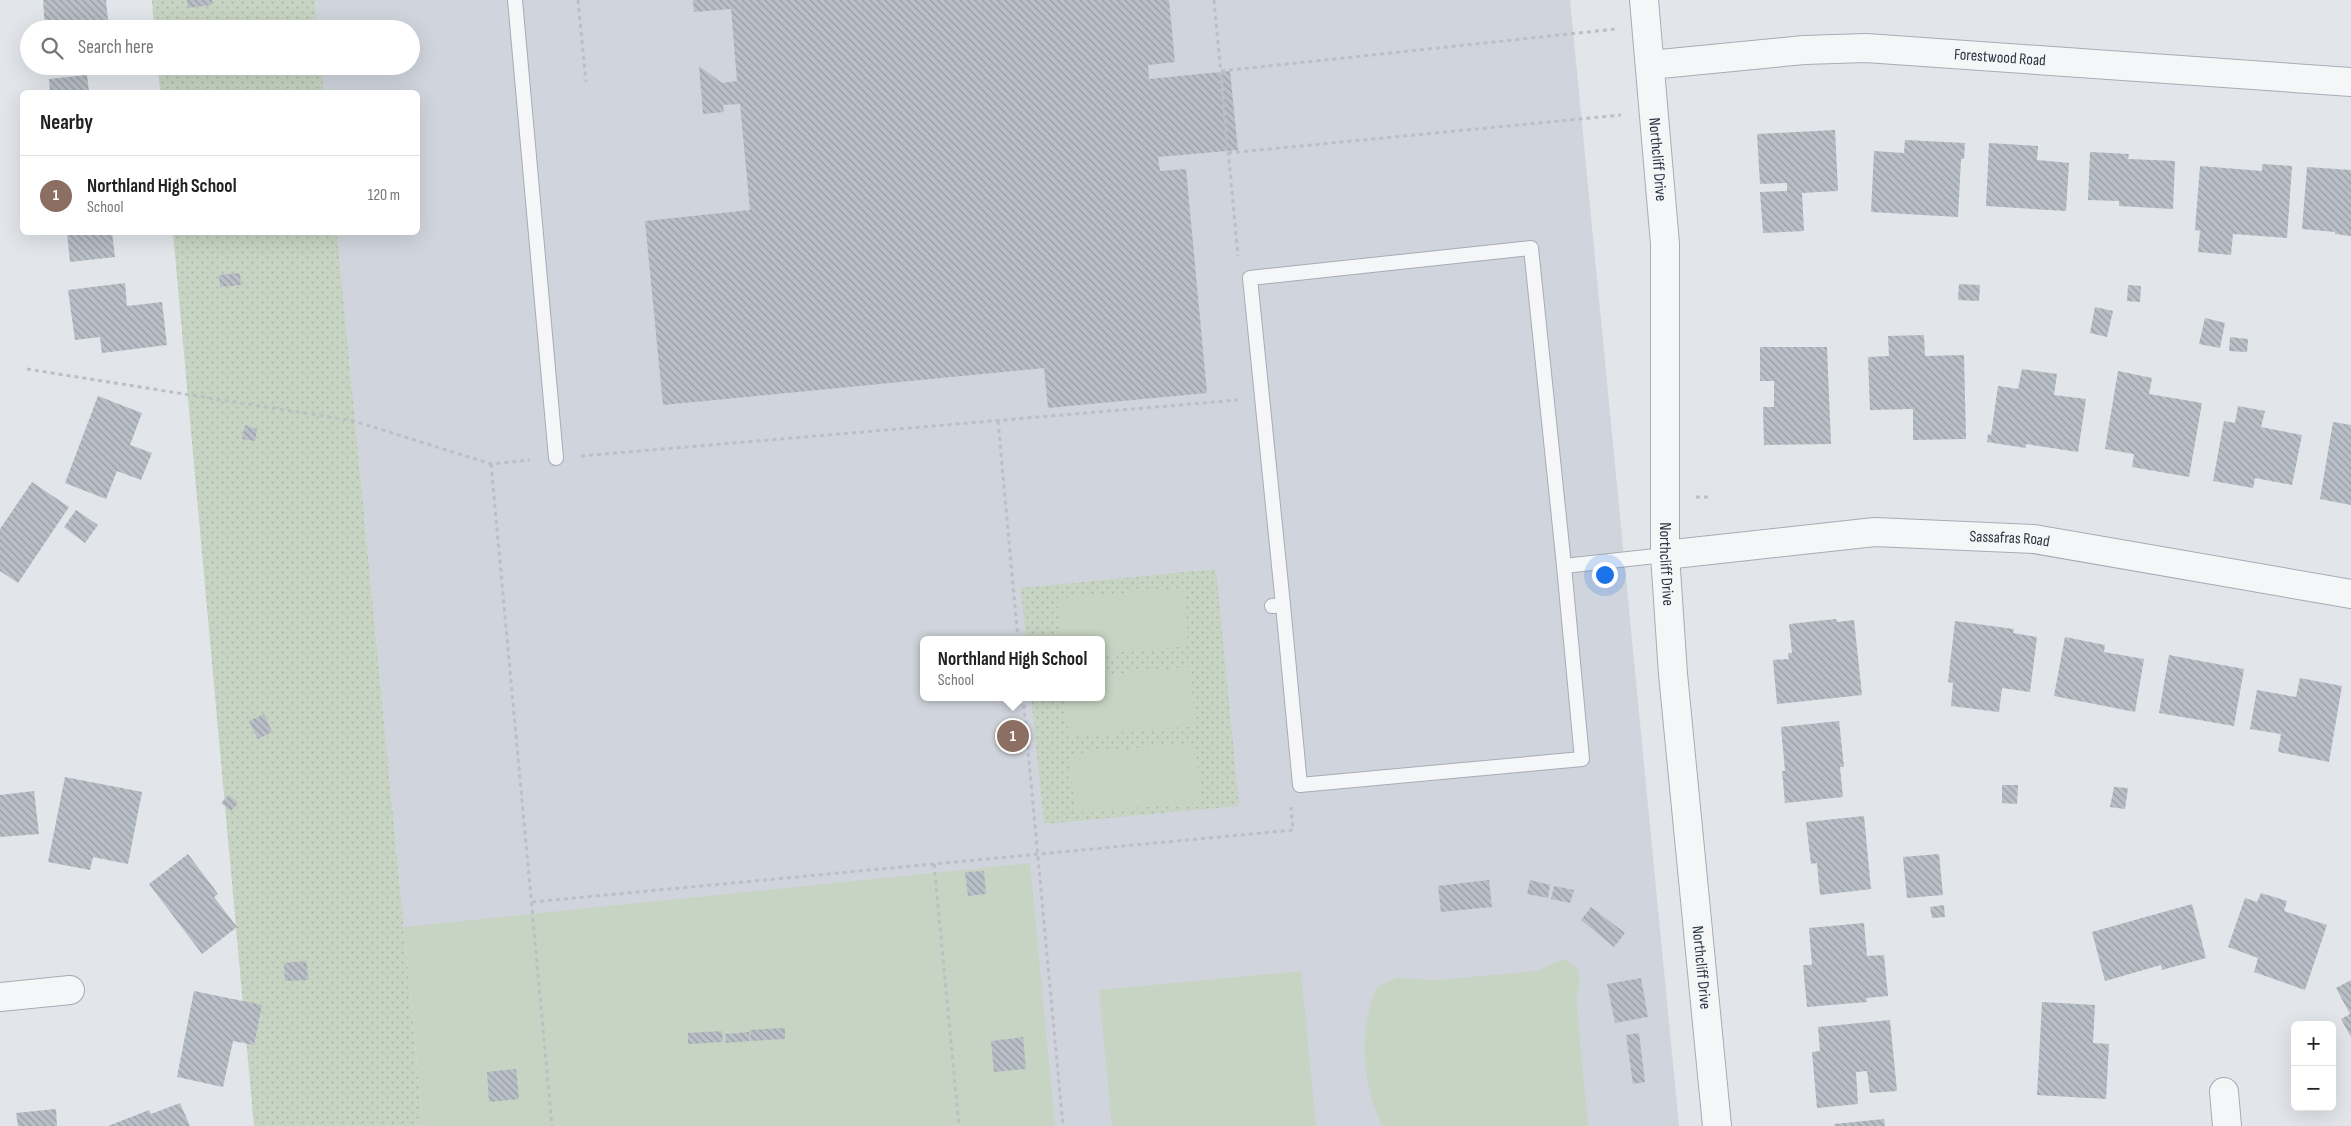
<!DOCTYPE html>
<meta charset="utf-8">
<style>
body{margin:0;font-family:"Sofia Sans Condensed",sans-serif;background:#f6f6f6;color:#222}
.controls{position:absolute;right:15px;bottom:15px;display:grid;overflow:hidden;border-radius:8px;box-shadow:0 5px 20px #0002}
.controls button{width:45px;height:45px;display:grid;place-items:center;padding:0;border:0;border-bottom:1px solid #e0e0e0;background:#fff;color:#222;font:25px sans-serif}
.you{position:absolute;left:1604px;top:574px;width:18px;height:18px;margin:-12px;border:4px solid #fff;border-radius:50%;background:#1a73e8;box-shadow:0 0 0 8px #1a73e833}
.badge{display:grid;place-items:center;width:32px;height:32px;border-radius:50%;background:#cc4a62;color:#fff;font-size:16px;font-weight:700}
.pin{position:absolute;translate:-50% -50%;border:2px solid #fff;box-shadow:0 1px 5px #0006}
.popup{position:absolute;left:920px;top:636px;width:185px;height:65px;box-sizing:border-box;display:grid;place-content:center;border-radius:8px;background:#fff;filter:drop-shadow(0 1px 4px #0005);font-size:16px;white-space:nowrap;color:#767676}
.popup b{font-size:19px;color:#222}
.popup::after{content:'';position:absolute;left:50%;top:100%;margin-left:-10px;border:10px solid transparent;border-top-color:#fff}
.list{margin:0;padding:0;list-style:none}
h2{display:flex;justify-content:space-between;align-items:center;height:65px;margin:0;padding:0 20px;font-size:21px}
h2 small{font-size:16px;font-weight:400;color:#767676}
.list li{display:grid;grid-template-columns:32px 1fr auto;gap:15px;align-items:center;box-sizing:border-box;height:80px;padding:0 20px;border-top:1px solid #e0e0e0}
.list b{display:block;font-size:19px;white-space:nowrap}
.list p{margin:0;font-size:16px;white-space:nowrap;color:#767676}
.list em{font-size:16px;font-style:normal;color:#767676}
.icon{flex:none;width:28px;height:28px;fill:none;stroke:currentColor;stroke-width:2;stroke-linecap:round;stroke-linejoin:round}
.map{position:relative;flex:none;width:2351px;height:1126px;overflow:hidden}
.search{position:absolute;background:#fff;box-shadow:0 5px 20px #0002;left:20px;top:20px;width:400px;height:55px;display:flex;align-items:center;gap:12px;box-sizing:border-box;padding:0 18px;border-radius:28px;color:#767676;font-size:19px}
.panel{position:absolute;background:#fff;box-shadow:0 5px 20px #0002;left:20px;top:90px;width:400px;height:145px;border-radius:8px}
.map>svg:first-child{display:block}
.built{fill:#d0d4dc;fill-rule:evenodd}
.green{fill:url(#green-dots)}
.pitch{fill:#c8d4c3}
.building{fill:url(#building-back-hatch)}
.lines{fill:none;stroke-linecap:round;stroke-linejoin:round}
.service-casing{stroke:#a7acb4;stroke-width:16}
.minor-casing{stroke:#a7acb4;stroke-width:30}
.path{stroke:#bcc0c5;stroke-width:3;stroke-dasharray:4 4;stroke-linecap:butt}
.service{stroke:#f5f6f8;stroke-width:14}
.minor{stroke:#f5f6f8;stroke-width:28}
.labels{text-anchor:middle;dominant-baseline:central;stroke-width:4;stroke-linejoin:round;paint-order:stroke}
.street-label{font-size:16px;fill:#2a3442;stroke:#f1f4f7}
</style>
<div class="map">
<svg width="2351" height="1126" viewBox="0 0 2351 1126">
<defs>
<pattern id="green-dots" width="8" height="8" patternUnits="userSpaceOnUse" patternTransform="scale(1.25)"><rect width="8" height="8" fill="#c8d4c3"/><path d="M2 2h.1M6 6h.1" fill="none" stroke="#acb7a9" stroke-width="1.8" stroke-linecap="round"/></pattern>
<pattern id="building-back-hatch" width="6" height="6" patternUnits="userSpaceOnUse" patternTransform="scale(1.25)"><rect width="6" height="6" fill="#b9bfc7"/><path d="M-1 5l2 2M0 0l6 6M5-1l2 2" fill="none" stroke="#979ca3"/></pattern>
</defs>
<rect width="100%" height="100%" fill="#e2e5ea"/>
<path class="built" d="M315 0H1570L1679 1126H423L337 233 418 232V92H324L321 66H411V29H318ZM924 640H1102V697H924Z"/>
<g class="green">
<path d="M152 0H315L318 29H154Z"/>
<path d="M158 66H321L324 92H160Z"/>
<path d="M173 233H337L423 1126H254Z"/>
<path d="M1216 569 1239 806 1044 824 1031 697H1102V640H1026L1021 588Z"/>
</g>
<g class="pitch">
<path d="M1183 588 1188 646 1102 654V640H1061L1057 599Z"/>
<path d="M1190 667 1195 726 1069 737 1065 697H1102V675Z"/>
<path d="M1195 743 1201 802 1075 813 1069 754Z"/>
<path d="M1030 863 1055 1126H423L404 927Z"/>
<path d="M1564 959 1578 969 1580 984 1576 998 1588 1126H1382C1362 1084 1358 1029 1377 986L1398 978 1438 980 1536 971Z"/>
<path d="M1301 971 1316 1126H1112L1099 990Z"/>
</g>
<g class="building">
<path d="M43 0H106L108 20 93 21 94 29H45Z"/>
<path d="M187 0H212V5L188 8Z"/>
<path d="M693 0H1169L1175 62 1148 65 1149 79 1230 71 1238 150 1158 157 1160 171 1186 169 1207 393 1048 408 1044 368 663 405 645 221 750 210 740 104 723 105 724 112 703 114 699 66 722 83 737 81 731 9 694 12Z"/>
<path d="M87 75 89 92H50L49 79Z"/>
<path d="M1835 130 1838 191 1802 193 1804 231 1763 233 1760 192 1787 191V183L1760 184 1757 134Z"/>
<path d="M1905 140 1965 143 1964 159H1961L1958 217 1871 212 1874 151 1904 153Z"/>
<path d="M1989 143 2038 146 2037 160 2069 163 2066 211 1986 206Z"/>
<path d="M2090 152 2129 154 2128 159 2175 161 2173 209 2119 206V201L2088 200Z"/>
<path d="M2262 164 2292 166 2287 238 2233 234 2231 255 2198 252 2200 231 2195 230 2200 166 2262 171Z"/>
<path d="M2307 167 2351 170V236L2335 234V232L2302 229Z"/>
<path d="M67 232H112L115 257 70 262Z"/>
<path d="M240 273 241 285 220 287 219 275Z"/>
<path d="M125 283 127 306 162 302 167 345 102 353 100 337 75 340 68 290Z"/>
<path d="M1959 284 1980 285 1979 301 1958 300Z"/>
<path d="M2128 285 2141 286 2140 302 2127 301Z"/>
<path d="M2095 307 2113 311 2107 337 2090 333Z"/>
<path d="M2205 318 2225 323 2220 348 2199 344Z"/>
<path d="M1924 335 1925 356 1964 355 1966 439 1913 440V409L1870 410 1868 357 1889 356 1888 336Z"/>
<path d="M2230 337 2248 339 2247 352 2229 351Z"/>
<path d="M1760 347H1827L1831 444 1764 445 1763 407H1774V381H1760Z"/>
<path d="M2022 369 2057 374 2054 395 2086 399 2078 452 2026 444V448L1987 442 1988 434 1991 435 1998 386 2018 389Z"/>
<path d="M2118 371 2152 378 2149 394 2202 403 2189 477 2132 467 2134 454 2105 449Z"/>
<path d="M98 396 142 413 130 445 152 453 141 480 117 471 106 499 65 483Z"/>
<path d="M2238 406 2265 411 2261 427 2302 435 2292 485 2255 478 2253 488 2213 481 2224 421 2235 423Z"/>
<path d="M2333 422 2351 425V505L2320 499Z"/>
<path d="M245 425 257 429 255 441 242 439Z"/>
<path d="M32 482 69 507 18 583 0 571V529Z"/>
<path d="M76 510 98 525 85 543 64 527Z"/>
<path d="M1836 619 1837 622 1854 620 1862 695 1777 704 1773 660 1789 659 1788 653H1792L1789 624Z"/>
<path d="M1955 621 2014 629 2013 633 2037 637 2030 692 2002 688 1999 712 1951 706 1953 683 1948 682Z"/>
<path d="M2065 637 2105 645 2104 652 2144 659 2135 712 2054 696Z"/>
<path d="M2169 655 2244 669 2234 726 2159 713Z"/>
<path d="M2300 678 2342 686 2329 762 2278 752 2281 734 2250 729 2257 690 2296 697Z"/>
<path d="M264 714 272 732 258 739 249 721Z"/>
<path d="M1839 721 1844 767H1840L1843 797 1785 803 1782 771H1785L1781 727Z"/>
<path d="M65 777 142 792 128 864 93 857 90 870 48 862Z"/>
<path d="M2002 785H2018L2017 804 2002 803Z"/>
<path d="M2114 787 2128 788 2125 809 2110 807Z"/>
<path d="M34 791 39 834 0 837V795Z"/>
<path d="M229 795 238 803 231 811 221 803Z"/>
<path d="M1864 816 1871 889 1820 895 1817 863 1811 864 1806 822Z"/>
<path d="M188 854 218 894 214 897 237 927 202 954 149 884Z"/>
<path d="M1939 854 1943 895 1907 898 1903 857Z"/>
<path d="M984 871 986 894 968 896 965 872Z"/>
<path d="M1489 880 1492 907 1441 912 1438 886Z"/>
<path d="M1530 880 1550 885 1548 898 1527 894Z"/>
<path d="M1554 886 1574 890 1570 903 1551 899Z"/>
<path d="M2261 893 2287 901 2284 911 2327 925 2305 990 2254 972 2258 958 2228 947 2245 898 2257 902Z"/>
<path d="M2192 904 2206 958 2162 970 2161 965 2105 981 2092 932Z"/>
<path d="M1944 905 1945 917 1932 918 1930 907Z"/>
<path d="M1591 907 1625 933 1614 947 1581 920Z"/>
<path d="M1864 923 1867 956 1884 955 1888 996 1866 998 1867 1002 1807 1007 1803 965H1812L1809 928Z"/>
<path d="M307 961 308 980 285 981 284 963Z"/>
<path d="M1641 978 1648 1017 1615 1023 1607 984Z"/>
<path d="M2351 980V1037L2341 1019 2350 1014 2336 988Z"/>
<path d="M194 991 262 1005 254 1045 233 1041 223 1087 177 1077Z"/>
<path d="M2042 1002 2095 1005 2093 1043 2109 1044 2106 1099 2037 1095Z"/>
<path d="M1890 1020 1897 1091 1870 1093 1867 1071 1856 1072 1858 1104 1817 1108 1812 1052 1820 1051 1818 1027Z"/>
<path d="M785 1028V1039L751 1041 750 1030Z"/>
<path d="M722 1031 723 1042 688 1044V1033Z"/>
<path d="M749 1032 750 1041 726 1043 725 1034Z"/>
<path d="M1639 1033 1645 1082 1633 1084 1626 1035Z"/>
<path d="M1023 1037 1026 1069 994 1072 991 1041Z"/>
<path d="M516 1069 519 1099 489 1102 487 1072Z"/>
<path d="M180 1103 190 1126H108L149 1110 151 1114Z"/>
<path d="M56 1109 57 1126H18L16 1113Z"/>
<path d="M1884 1119 1885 1126H1835L1834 1124Z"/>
</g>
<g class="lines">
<defs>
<g id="service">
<path d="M515 0 556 458"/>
<path d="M1283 605 1300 785 1582 759 1564 566"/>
<path d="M1272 606 1283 605 1250 278 1531 248 1564 566 1665 555"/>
</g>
<g id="minor">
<path id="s1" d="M1644 0 1665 244V555L1673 674 1717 1126"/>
<path id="s2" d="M1650 65 1804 50 1866 48 2351 82"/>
<path id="s3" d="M1665 555 1875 532 2034 539 2351 594"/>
<path d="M0 997 70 990"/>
<path d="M2224 1092 2227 1126"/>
</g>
</defs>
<use href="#service" class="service-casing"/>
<use href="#minor" class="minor-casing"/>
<g class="path">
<path d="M578 0 586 82"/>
<path d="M1214 0 1238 256"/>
<path d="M1221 71 1616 29"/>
<path d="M1228 153 1621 115"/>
<path d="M27 369 354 421 491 464 530 460"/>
<path d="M998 421 1018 640"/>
<path d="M581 456 1238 400"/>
<path d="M491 464 552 1126"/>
<path d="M1696 497H1709"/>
<path d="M1023 697 1063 1126"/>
<path d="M934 864 959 1126"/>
<path d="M532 902 1293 830 1291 807"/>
</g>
<use href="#service" class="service"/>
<use href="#minor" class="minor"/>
</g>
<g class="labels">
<g class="street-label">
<text stroke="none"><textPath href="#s2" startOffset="351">Forestwood Road</textPath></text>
<text stroke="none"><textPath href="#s1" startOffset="160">Northcliff Drive</textPath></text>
<text stroke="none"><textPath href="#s3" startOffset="346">Sassafras Road</textPath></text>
<text stroke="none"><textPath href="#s1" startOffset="565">Northcliff Drive</textPath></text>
<text stroke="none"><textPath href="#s1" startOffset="970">Northcliff Drive</textPath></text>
</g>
</g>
</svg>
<div class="controls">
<button>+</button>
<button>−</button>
</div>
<div class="you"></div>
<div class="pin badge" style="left:1013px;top:736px;background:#8d6e63">1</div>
<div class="popup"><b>Northland High School</b>School</div>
<div class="search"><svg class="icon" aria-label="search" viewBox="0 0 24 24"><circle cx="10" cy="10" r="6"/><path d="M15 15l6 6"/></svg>Search here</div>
<section class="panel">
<h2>Nearby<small></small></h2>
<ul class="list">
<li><span class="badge" style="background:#8d6e63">1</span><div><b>Northland High School</b><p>School</p></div><em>120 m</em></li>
</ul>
</section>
</div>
